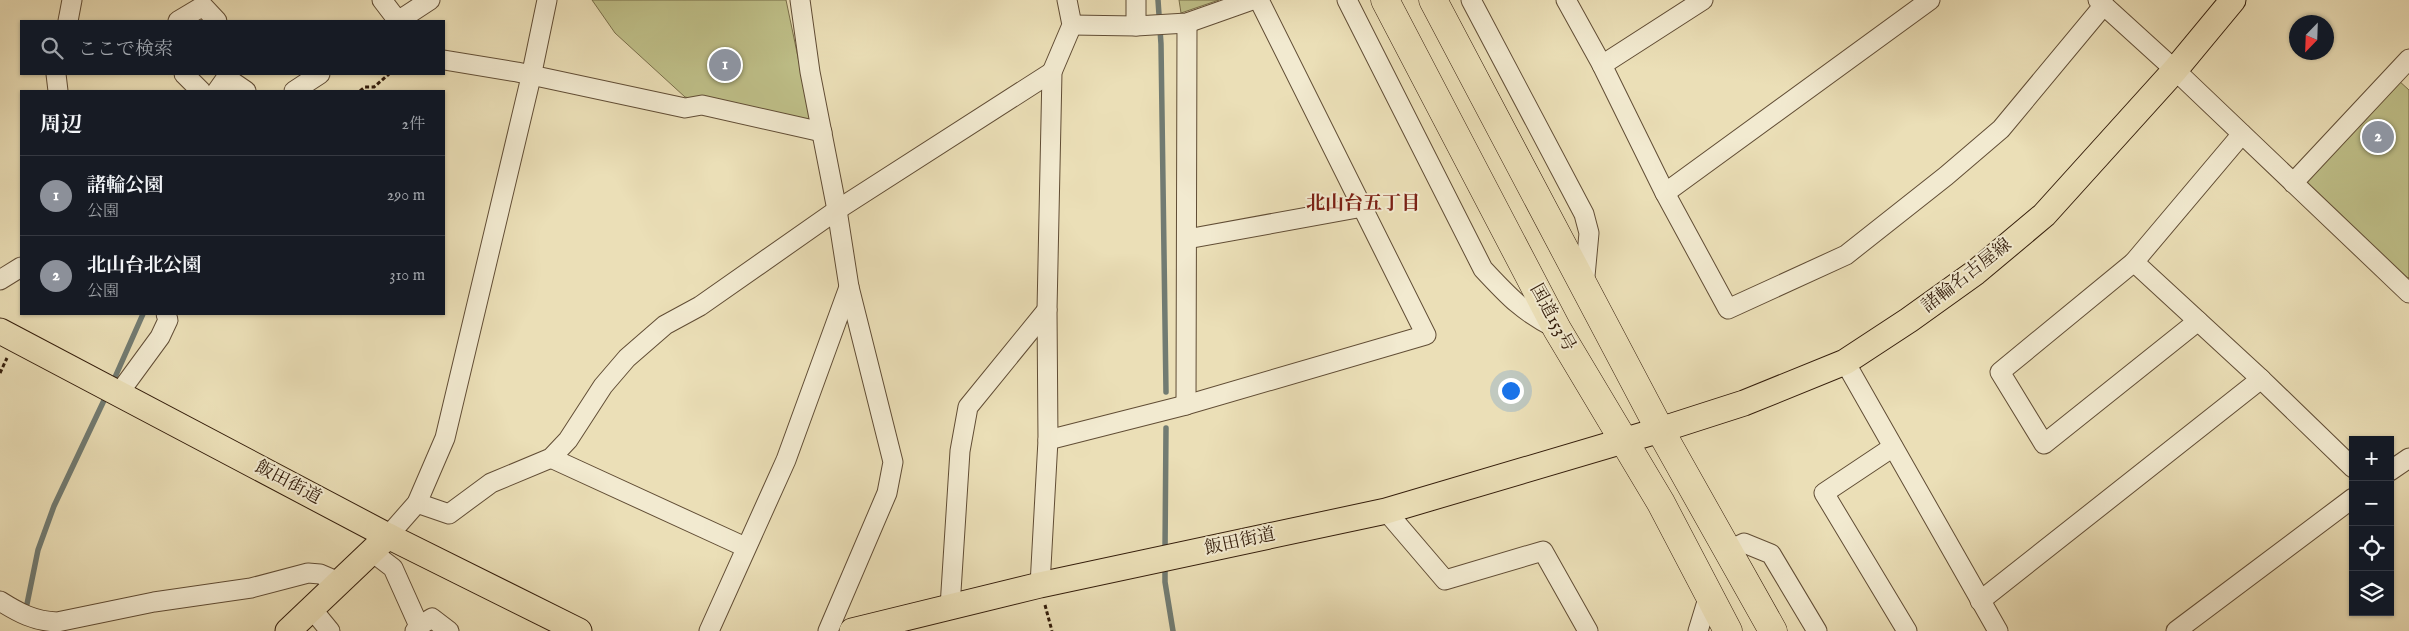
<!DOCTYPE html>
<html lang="ja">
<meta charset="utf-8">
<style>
body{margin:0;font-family:"IM FELL English","Noto Serif JP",serif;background:#242831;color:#f1f3f6}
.controls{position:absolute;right:15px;bottom:15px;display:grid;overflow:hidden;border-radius:0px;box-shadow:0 1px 4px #0004}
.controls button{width:45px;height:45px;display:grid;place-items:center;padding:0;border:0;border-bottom:1px solid #363941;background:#171b24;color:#f1f3f6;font:25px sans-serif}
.compass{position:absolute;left:2289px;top:15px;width:45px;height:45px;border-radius:50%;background:#171b24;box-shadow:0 1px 4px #0004;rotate:203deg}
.you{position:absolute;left:1510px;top:390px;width:18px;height:18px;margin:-12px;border:4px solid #fff;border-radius:50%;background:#1a73e8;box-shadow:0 0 0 8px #1a73e833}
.badge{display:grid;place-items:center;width:32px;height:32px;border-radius:50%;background:#8c9099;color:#fff;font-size:16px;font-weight:700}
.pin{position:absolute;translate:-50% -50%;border:2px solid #fff;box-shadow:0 1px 5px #0006}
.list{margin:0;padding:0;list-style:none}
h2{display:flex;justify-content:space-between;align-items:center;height:65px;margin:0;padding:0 20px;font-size:21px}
h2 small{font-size:16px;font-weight:400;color:#9ea1a6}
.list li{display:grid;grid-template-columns:32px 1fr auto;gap:15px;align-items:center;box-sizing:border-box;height:80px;padding:0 20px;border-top:1px solid #363941}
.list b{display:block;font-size:19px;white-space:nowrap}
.list p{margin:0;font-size:16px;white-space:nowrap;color:#9ea1a6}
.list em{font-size:16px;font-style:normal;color:#9ea1a6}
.icon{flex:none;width:28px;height:28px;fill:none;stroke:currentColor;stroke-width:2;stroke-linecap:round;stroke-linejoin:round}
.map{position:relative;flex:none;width:2409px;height:631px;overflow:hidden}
.search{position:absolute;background:#171b24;box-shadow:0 1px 4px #0004;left:20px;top:20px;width:425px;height:55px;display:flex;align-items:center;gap:12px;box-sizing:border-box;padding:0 18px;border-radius:0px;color:#9ea1a6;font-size:19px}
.panel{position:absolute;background:#171b24;box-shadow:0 1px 4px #0004;left:20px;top:90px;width:425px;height:225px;border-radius:0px}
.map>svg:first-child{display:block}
.park{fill:#bfc089;stroke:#796e4a}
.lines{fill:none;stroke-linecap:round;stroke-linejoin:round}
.stream{stroke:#717b72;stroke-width:5.5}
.minor-casing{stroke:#614d35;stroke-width:21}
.major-casing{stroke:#331c0a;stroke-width:27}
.highway-casing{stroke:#331c0a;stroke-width:29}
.path{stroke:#331c0a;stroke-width:3;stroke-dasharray:4 2.5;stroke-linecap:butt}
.minor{stroke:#f2ead0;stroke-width:19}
.major{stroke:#ebdfb7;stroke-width:25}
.highway{stroke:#ebdfb7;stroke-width:28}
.labels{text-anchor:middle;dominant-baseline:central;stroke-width:4;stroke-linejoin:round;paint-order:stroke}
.street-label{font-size:18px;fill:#331c0a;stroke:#f2ead0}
.neighbourhood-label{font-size:19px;font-weight:bold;fill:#7a1f14;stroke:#f2ead0}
</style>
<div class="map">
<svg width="2409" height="631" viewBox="0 0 2409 631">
<rect width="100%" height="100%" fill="#ebdfb7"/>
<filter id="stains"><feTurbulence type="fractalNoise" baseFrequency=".004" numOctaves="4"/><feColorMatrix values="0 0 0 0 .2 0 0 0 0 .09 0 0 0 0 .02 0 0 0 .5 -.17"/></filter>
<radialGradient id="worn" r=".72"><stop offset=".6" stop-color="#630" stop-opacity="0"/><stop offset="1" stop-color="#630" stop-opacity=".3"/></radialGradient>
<g class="park">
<path d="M592 0H786L812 124 685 97 615 33Z"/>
<path d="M1179 0H1219L1181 13Z"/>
<path d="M2398 80 2409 90V277L2407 279 2305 184Z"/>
</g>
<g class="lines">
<g class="stream">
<path d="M1158 0 1161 44 1166 392"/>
<path d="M112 384 143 314"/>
<path d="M1165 552 1166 428"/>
<path d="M1165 564V582L1173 631"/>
<path d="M27 604 38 550 54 506 107 394"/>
</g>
<defs>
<g id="minor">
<path d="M382 0 398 21 430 0"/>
<path d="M800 0 810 72 837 210 849 287 893 462 887 493 828 631"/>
<path d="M1347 0 1483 269C1509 297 1523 312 1557 329"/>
<path d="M1471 0 1584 214 1589 233 1584 287"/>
<path d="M1566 0 1602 65 1665 193 1728 309 1846 255 1946 176 2001 129 2104 5"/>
<path d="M2098 0 2175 70 2409 293"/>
<path d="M68 21 72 0"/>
<path d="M178 21 203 6 217 21"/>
<path d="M1072 25 1136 26 1187 23 1252 0"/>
<path d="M1136 26V0"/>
<path d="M444 60 517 72 685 108 702 105 822 132"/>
<path d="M1602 65 1703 0"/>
<path d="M56 74 58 91"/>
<path d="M184 74 201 91"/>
<path d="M227 78 246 91"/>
<path d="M217 91 229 74"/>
<path d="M294 91 320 74"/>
<path d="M2242 134 2134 262 2261 379 2353 468"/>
<path d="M2293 183 2409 59"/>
<path d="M1665 193 1930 0"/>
<path d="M1187 239 1363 207"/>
<path d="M2134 262 2000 372 2044 444 2198 321"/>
<path d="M0 280 21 267"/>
<path d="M1845 362 1998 631"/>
<path d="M119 393 160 337 168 320 166 314"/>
<path d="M1186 405 1187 23"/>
<path d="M1048 440 1186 405 1426 335 1259 0"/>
<path d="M1893 447 1824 493 1907 631"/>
<path d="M551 458 745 547"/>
<path d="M2390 471 2409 458"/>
<path d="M417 503 449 514 491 483 551 458 568 440 603 386 627 358 665 325 700 306 837 210 1052 72"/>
<path d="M1386 511 1445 580 1543 551 1588 631"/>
<path d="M388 536 417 503 445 438 531 77 547 0"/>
<path d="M1727 551 1744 543 1771 554 1817 631"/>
<path d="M372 552 393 568 419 626 415 631"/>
<path d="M1040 585 1048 440 1047 310 1052 72 1072 25 1067 0"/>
<path d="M0 601C19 613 34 621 57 622L154 602 251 588 308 573 320 574 341 583"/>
<path d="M1980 601 2261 379"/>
<path d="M950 607 960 451 968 407 1047 310"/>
<path d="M312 609 330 631"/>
<path d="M419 626 432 618 449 631"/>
<path d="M709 631 786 460 849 287"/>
<path d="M1698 631 1709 595"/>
<path d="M2176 631 2353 498"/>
</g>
<g id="major">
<path d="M0 331 388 536 579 631"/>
<path d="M288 631 388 536"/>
<path d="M852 631 1040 585 1386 511 1660 430 1744 403 1845 362 1909 320 1976 272 2044 215 2175 70 2233 0"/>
</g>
<g id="highway">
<path d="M1385 0 1557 329 1661 503 1728 631"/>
<path d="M1433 0 1660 430 1773 631"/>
</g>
</defs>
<use href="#minor" class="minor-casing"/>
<use href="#major" class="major-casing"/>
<use href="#highway" class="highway-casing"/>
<g class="path">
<path d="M360 91 365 87H374L389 74"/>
<path d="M0 373 7 358"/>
<path d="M1045 605 1052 631"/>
</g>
<use href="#minor" class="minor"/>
<use href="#major" class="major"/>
<use href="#highway" class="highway"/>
</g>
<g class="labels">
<g class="street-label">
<text transform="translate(1967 276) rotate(-38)">諸輪名古屋線</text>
<text transform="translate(1552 318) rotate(61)">国道153号</text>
<text transform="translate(288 483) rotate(28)">飯田街道</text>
<text transform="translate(1240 542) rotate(-12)">飯田街道</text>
</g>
<g class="neighbourhood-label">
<text x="1363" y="204">北山台五丁目</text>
</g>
</g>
<rect width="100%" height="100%" filter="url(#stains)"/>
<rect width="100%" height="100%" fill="url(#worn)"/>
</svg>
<div class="controls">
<button>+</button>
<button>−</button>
<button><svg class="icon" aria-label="locate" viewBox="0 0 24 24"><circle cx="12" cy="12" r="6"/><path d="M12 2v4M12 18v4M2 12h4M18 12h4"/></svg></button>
<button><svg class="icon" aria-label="layers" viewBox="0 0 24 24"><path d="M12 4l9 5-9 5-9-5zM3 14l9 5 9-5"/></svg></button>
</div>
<svg class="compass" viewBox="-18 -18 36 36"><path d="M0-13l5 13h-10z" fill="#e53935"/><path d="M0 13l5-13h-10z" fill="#9ea1a6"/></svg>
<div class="you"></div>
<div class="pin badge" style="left:725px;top:65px">1</div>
<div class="pin badge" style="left:2378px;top:137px">2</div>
<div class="search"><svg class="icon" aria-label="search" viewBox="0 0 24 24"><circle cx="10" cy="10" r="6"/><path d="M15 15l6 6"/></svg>ここで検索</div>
<section class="panel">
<h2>周辺<small>2件</small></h2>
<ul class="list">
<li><span class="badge">1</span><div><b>諸輪公園</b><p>公園</p></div><em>290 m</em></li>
<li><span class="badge">2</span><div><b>北山台北公園</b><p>公園</p></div><em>310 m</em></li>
</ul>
</section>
</div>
